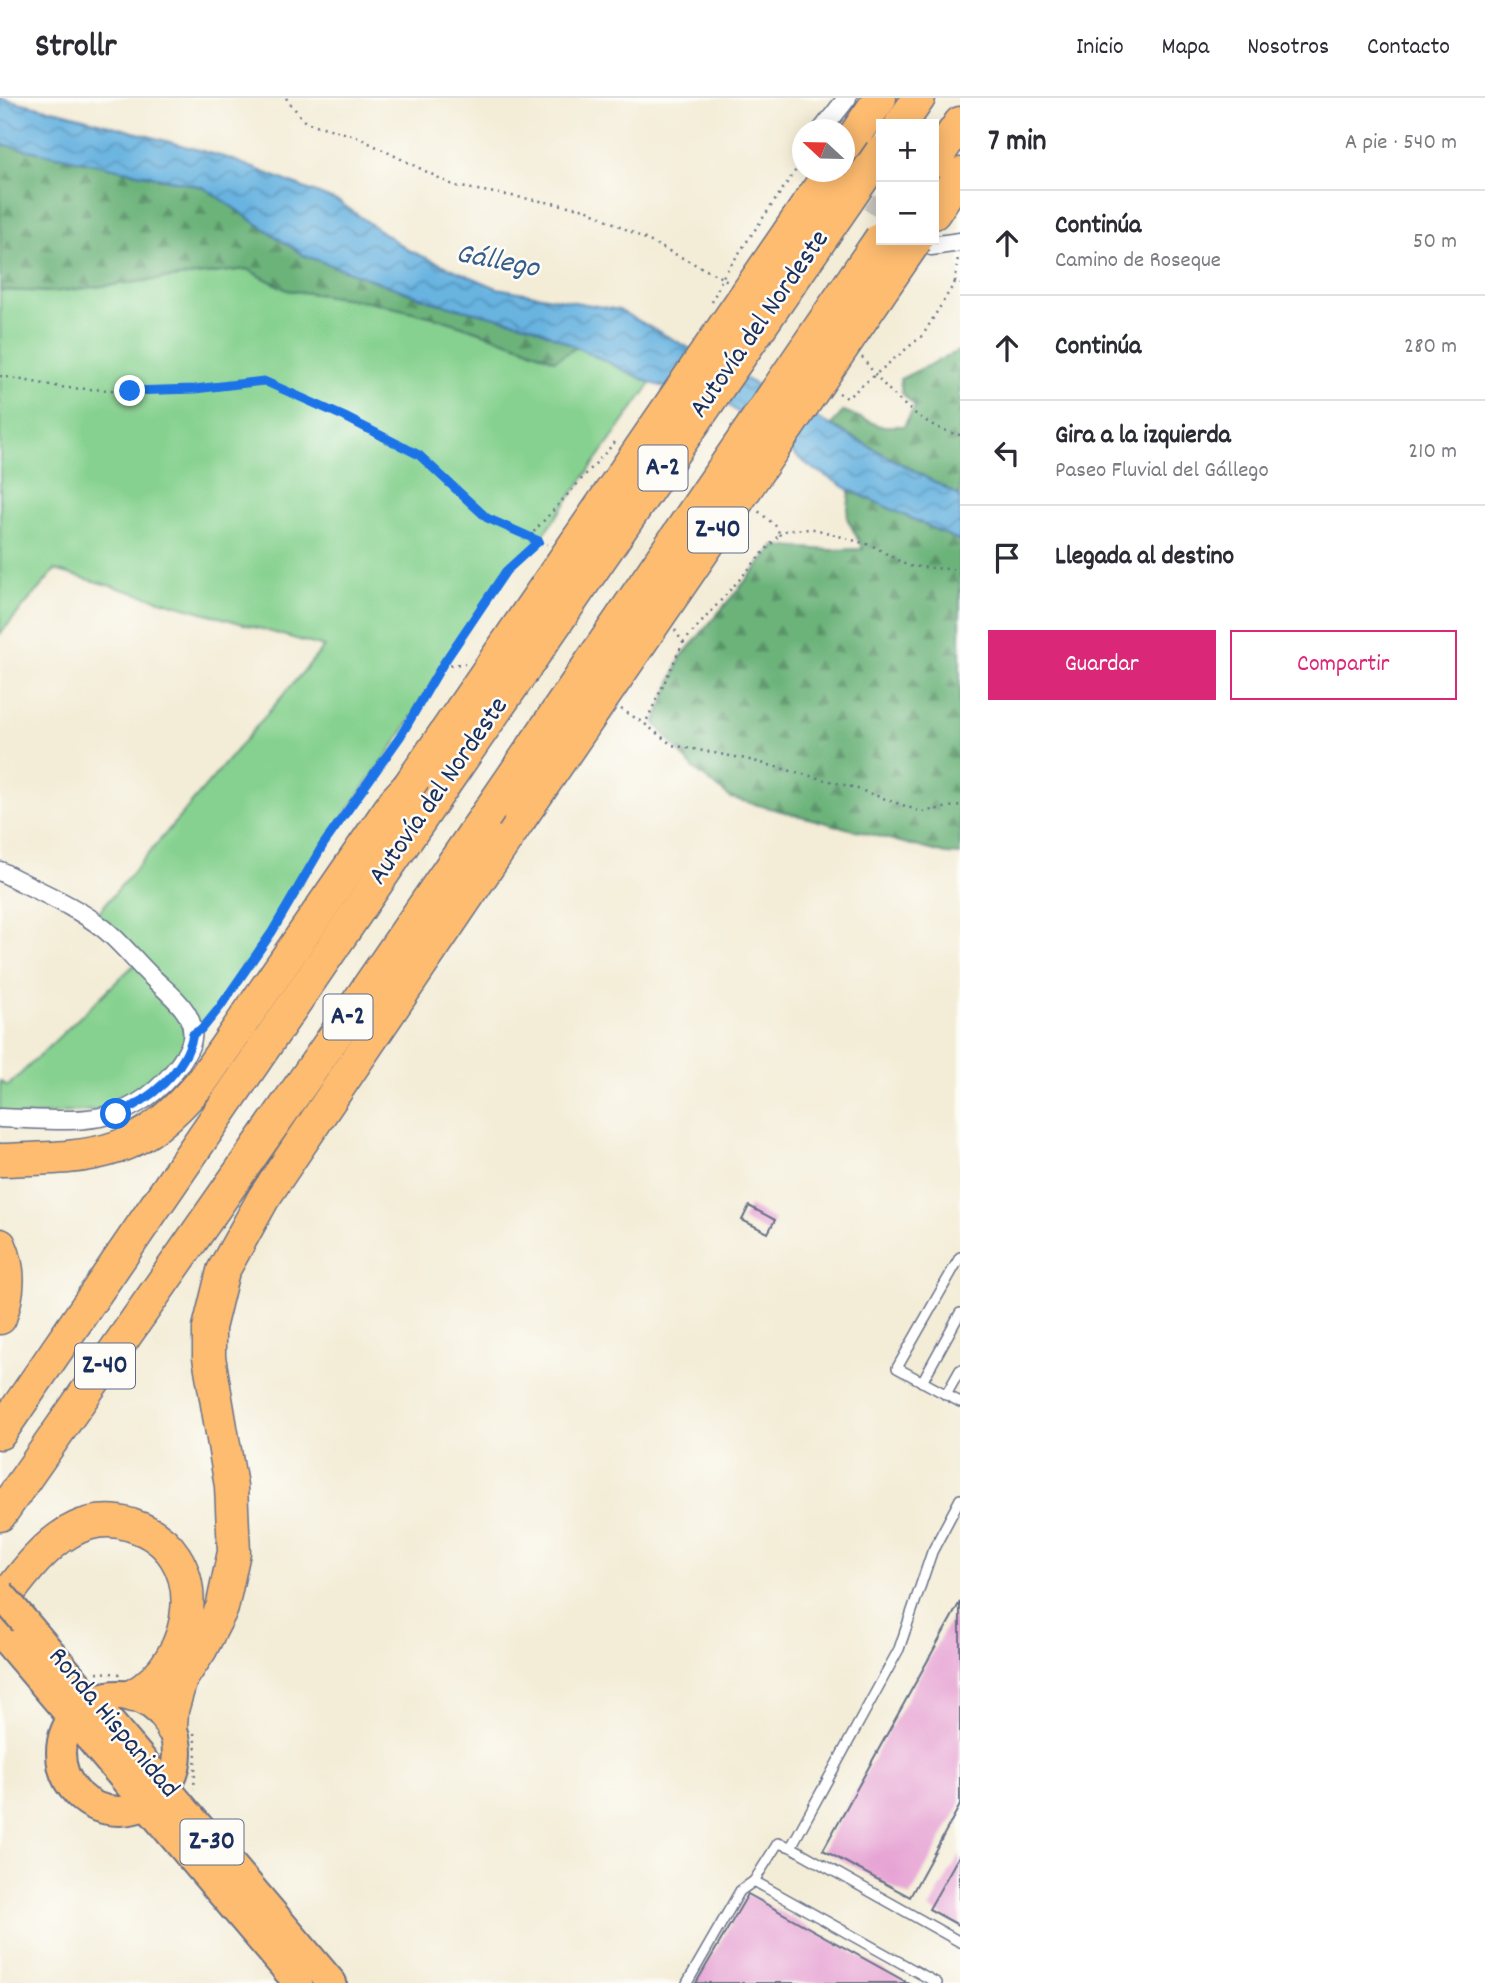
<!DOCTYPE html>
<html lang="es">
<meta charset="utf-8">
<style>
body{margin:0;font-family:Dekko,sans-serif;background:#f7f7f7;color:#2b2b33}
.controls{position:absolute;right:21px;top:21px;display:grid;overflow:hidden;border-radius:0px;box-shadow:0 4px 18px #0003}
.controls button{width:63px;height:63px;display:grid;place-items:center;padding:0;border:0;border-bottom:2px solid #e1e1e2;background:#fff;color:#2b2b33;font:35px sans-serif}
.compass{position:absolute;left:792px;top:21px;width:63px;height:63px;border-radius:50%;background:#fff;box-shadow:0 4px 18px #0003;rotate:292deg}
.stop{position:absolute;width:21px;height:21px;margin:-16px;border:5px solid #1a73e8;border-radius:50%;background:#fff}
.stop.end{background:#1a73e8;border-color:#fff;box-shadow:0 2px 7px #0008}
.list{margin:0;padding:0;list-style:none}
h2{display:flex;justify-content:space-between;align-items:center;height:91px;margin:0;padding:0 28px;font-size:30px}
h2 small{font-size:23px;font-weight:400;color:#7c7c81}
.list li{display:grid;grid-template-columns:46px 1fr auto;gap:21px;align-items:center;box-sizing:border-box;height:105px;padding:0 28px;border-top:2px solid #e1e1e2}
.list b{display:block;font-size:26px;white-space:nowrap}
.list p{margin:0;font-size:23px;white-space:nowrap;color:#7c7c81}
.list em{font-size:23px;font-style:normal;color:#7c7c81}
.actions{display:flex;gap:14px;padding:21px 28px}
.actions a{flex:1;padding:16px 0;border:2px solid #db2777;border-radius:0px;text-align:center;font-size:24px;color:#db2777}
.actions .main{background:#db2777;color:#fff}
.icon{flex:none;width:38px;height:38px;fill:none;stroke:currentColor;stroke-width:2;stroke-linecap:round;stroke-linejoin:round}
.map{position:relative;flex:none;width:960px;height:1885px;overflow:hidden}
header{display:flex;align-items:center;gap:42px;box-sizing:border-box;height:98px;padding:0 35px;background:#fff;border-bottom:2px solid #e1e1e2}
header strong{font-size:33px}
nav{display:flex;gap:38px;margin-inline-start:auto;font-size:24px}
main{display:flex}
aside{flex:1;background:#fff}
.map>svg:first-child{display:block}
.grass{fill:#86d18f;stroke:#508076;stroke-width:2}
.forest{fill:url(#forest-firs);stroke:#44716c;stroke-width:2}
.water{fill:url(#water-waves);stroke:#41719f;stroke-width:2}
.building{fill:#e59ed2}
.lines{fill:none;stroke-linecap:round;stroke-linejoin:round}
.minor-tunnel{stroke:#c8c6be;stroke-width:18;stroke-dasharray:18 9;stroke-linecap:butt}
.service-casing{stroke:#677188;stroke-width:12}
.minor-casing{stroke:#677188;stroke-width:21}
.trunk-casing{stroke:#677188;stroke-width:32}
.motorway-casing{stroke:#677188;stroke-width:35}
.path{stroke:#677188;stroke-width:2.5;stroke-dasharray:2 5;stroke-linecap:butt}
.service{stroke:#fff;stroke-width:9}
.minor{stroke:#fff;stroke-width:18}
.trunk{stroke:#febc70;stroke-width:28}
.motorway{stroke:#febc70;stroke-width:32}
.trunk-bridge-casing{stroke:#677188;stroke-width:32;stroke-linecap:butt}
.motorway-bridge-casing{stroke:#677188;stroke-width:35;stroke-linecap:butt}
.trunk-bridge{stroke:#febc70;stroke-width:28}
.motorway-bridge{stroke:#febc70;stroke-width:32}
.route{stroke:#1a73e8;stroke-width:9}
.labels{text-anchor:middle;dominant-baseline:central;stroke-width:5;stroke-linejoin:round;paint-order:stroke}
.shield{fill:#fdfcf7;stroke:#5f6c8c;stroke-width:2}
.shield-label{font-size:26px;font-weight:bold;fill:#1b2f5e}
.street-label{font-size:28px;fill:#1b2f5e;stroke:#fdfcf7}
.water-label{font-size:30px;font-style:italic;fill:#365d8c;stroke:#fdfcf7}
</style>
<header>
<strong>Strollr</strong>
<nav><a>Inicio</a><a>Mapa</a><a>Nosotros</a><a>Contacto</a></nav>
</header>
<main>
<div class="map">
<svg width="960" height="1885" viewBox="0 0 960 1885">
<defs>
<pattern id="forest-firs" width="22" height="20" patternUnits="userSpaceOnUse" patternTransform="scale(1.75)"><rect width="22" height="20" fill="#6cb37a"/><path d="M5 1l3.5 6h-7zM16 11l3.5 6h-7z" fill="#589267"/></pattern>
<pattern id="water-waves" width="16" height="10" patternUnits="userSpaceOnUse" patternTransform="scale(1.75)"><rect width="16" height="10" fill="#67b3e0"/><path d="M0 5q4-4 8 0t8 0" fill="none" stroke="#5492b9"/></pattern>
</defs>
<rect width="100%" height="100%" fill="#fdfcf7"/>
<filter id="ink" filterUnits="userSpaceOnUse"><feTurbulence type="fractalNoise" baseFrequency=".0143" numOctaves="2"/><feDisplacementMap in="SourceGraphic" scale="14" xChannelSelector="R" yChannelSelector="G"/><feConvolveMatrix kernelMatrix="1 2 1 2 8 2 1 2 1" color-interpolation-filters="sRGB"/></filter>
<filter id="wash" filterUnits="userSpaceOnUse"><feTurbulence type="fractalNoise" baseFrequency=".00686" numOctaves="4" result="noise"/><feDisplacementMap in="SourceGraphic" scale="28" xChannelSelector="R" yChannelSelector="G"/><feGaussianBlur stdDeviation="1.57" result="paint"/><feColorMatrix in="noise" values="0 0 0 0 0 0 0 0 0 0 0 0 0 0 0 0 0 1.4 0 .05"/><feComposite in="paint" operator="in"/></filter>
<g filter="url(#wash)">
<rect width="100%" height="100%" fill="#f3ecd6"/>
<path class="grass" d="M247 171 287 192 372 204 441 221 522 248 554 262 577 249 651 285 539 443 507 473 443 567 400 639 323 747 272 834 220 909 203 930 193 936 134 1009 0 1020V983L8 988 137 864 92 822 324 549 55 472 0 536V192L52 194Z"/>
<g class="forest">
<path d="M0 46 203 89 303 157 437 205 530 227 577 249 555 262 522 248 441 221 372 204 287 192 247 171 52 194 0 192Z"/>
<path d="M960 252V398L831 327 844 313 880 328H904L915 308 902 295 900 281Z"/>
<path d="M850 392 960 443V757L946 756 731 700 694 671 655 625 681 559 775 448 829 452 863 451 847 420Z"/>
</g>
<path class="water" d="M0 0 66 15 231 61 339 104 408 152 497 190 619 212 960 398V443L850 392 812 370 728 307 651 285 530 227 437 205 303 157 203 89 0 46Z"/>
<g id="blocks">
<g class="building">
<path d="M749 1108 775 1122 768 1135 742 1122Z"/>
<path d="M960 1504V1707L910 1799 823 1752Z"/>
<path d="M960 1756V1828L929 1811Z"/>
<path d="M748 1796 908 1885H696Z"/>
</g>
</g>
</g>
<g filter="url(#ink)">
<use href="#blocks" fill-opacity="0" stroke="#677188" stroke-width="2"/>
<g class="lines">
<path class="minor-tunnel" d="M847 88 881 112"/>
<defs>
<g id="service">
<path d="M960 1159 897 1270 960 1304"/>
<path d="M922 1284 960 1215"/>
<path d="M946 1297 960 1272"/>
<path d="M791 1749 899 1551 932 1454 960 1401"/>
<path d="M754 1783 937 1885"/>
<path d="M687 1885 740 1793 754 1783 778 1745 791 1749 960 1844"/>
</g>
<g id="minor">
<path d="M822 32 847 0"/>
<path d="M931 148 960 144"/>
<path d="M0 773C33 791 74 807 103 830 121 844 135 863 152 879 164 891 180 903 188 918 198 937 190 951 179 967 129 1034 74 1022 0 1020"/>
</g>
<g id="trunk">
<path d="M24 1523 332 1885"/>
<path d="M0 1535 298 1885"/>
<circle cx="119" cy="1655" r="58"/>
</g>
<g id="motorway">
<path d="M901 26 919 0"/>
<path d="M844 53 880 0"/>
<path d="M934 63 960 25"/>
<path d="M934 115 960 76"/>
<path d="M0 1062C97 1059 136 1061 202 983L395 703 408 689"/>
<path d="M0 1147C11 1172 9 1195 0 1220"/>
<path d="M0 1335 444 687"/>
<path d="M0 1417 316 965 485 719"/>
<path d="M0 1506C20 1481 41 1450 69 1434 88 1423 110 1420 131 1427 214 1452 198 1563 132 1598"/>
<path d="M171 1629 172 1612 181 1581 201 1551 222 1510 234 1454 231 1388 209 1259V1230L223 1173 263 1101 520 721"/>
</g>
</defs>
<use href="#service" class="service-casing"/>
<use href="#minor" class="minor-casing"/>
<use href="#trunk" class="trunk-casing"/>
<use href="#motorway" class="motorway-casing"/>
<g class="path">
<path d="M286 0 305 24 355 38 455 88 586 111 728 183"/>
<path d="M955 184 958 159"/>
<path d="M712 204 722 180 802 63"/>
<path d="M862 259C885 291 920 329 960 337"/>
<path d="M0 278 67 290 130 293 195 291 264 283 345 319 419 357 487 420 547 446"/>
<path d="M839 295 847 300 923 237 955 184 960 186"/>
<path d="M779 437 787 432 815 431 873 448 908 468 960 472"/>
<path d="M529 439 616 343"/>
<path d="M675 532 683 545 645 626 672 647 746 661 852 689 922 714 960 707"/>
<path d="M683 545 779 437 778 430 757 412"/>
<path d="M443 567 465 566"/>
<path d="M621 611 645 626"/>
<path d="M207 925 272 834 323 747 400 639 443 567 507 473 539 443"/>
<path d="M97 1574 121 1576"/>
<path d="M194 1635 196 1653 194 1691"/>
</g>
<use href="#service" class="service"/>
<use href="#minor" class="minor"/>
<use href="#trunk" class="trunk"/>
<use href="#motorway" class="motorway"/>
<defs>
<path id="trunk-bridge" d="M0 1495 24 1523"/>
<g id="motorway-bridge">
<path d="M444 687 881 54"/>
<path d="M408 689 830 74"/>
<path d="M485 719 881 140"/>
<path d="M520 721 916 142"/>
</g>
</defs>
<use href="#trunk-bridge" class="trunk-bridge-casing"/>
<use href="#motorway-bridge" class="motorway-bridge-casing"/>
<use href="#trunk-bridge" class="trunk-bridge"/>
<use href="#motorway-bridge" class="motorway-bridge"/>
</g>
</g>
<g class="lines" filter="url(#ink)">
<path class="route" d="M116 1016C149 1003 186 973 193 936L203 930 220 909 272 834 323 747 400 639 443 566 506 473 539 443 487 420 419 357 345 319 264 283 195 291 130 293"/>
</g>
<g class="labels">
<g class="shield">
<rect x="638.5" y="347.5" width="49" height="45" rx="5"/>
<rect x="688" y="409.5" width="60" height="45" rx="5"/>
<rect x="323.5" y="896.5" width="49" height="45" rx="5"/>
<rect x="75" y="1245.5" width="60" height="45" rx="5"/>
<rect x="180.5" y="1721.5" width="63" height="45" rx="5"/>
</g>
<g class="shield-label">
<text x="663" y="370">A-2</text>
<text x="718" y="432">Z-40</text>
<text x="348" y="919">A-2</text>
<text x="105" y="1268">Z-40</text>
<text x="212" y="1744">Z-30</text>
</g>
<g class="street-label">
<text transform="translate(761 227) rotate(-55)">Autovía del Nordeste</text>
<text transform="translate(440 694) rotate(-55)">Autovía del Nordeste</text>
<text transform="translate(112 1626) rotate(50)">Ronda Hispanidad</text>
</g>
<g class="water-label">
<text transform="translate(497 165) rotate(11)">Gállego</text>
</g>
</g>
</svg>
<div class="controls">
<button>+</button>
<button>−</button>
</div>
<svg class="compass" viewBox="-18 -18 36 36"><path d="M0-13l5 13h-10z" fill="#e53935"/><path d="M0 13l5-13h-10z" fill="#7c7c81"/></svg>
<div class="stop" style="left:116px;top:1016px"></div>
<div class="stop end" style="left:130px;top:293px"></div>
</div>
<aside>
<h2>7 min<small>A pie · 540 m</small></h2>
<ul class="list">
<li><svg class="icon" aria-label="ahead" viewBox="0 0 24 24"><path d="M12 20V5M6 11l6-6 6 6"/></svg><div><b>Continúa</b><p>Camino de Roseque</p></div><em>50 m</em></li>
<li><svg class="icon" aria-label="ahead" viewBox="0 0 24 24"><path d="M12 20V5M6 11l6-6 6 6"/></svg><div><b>Continúa</b></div><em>280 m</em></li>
<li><svg class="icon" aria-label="left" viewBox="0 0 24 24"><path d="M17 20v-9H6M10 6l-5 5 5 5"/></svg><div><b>Gira a la izquierda</b><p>Paseo Fluvial del Gállego</p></div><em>210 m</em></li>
<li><svg class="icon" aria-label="arrive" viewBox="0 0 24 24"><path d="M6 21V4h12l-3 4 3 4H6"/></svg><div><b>Llegada al destino</b></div></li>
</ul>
<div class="actions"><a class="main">Guardar</a><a>Compartir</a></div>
</aside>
</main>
